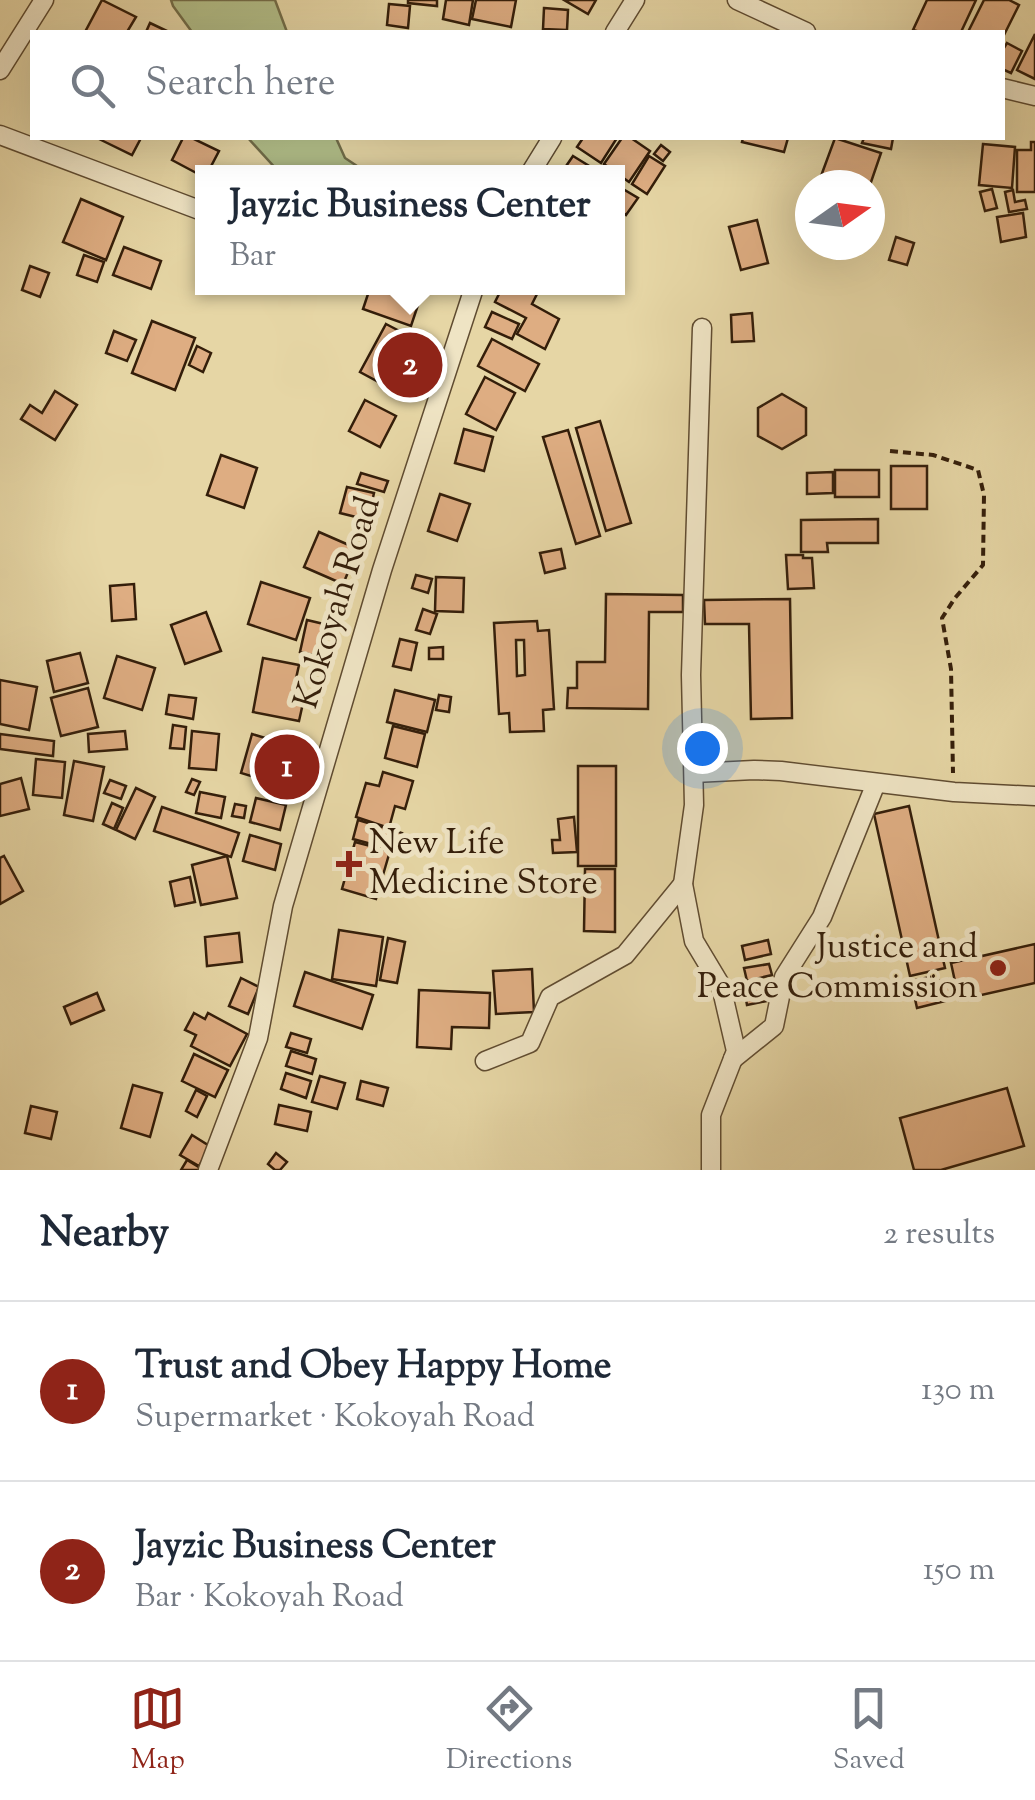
<!DOCTYPE html>
<meta charset="utf-8">
<style>
body{margin:0;font-family:"Sorts Mill Goudy",serif;background:#f6f6f7;color:#1f2937}
.compass{position:absolute;left:795px;top:170px;width:90px;height:90px;border-radius:50%;background:#fff;box-shadow:0 10px 40px #0002;rotate:76deg}
.you{position:absolute;left:702px;top:748px;width:35px;height:35px;margin:-25px;border:8px solid #fff;border-radius:50%;background:#1a73e8;box-shadow:0 0 0 15px #1a73e833}
.badge{display:grid;place-items:center;width:65px;height:65px;border-radius:50%;background:#8f2418;color:#fff;font-size:32px;font-weight:700}
.pin{position:absolute;translate:-50% -50%;border:5px solid #fff;box-shadow:0 2px 10px #0006}
.popup{position:absolute;left:195px;top:165px;width:430px;height:130px;box-sizing:border-box;display:grid;place-content:center;border-radius:0px;background:#fff;filter:drop-shadow(0 2px 8px #0005);font-size:32px;white-space:nowrap;color:#747a83}
.popup b{font-size:38px;color:#1f2937}
.popup::after{content:'';position:absolute;left:50%;top:100%;margin-left:-20px;border:20px solid transparent;border-top-color:#fff}
.list{margin:0;padding:0;list-style:none}
h2{display:flex;justify-content:space-between;align-items:center;height:130px;margin:0;padding:0 40px;font-size:42px}
h2 small{font-size:32px;font-weight:400;color:#747a83}
.list li{display:grid;grid-template-columns:65px 1fr auto;gap:30px;align-items:center;box-sizing:border-box;height:180px;padding:0 40px;border-top:2px solid #e0e1e3}
.list b{display:block;font-size:38px;white-space:nowrap}
.list p{margin:0;font-size:32px;white-space:nowrap;color:#747a83}
.list em{font-size:32px;font-style:normal;color:#747a83}
.icon{flex:none;width:55px;height:55px;fill:none;stroke:currentColor;stroke-width:2;stroke-linecap:round;stroke-linejoin:round}
.map{position:relative;flex:none;width:1035px;height:1170px;overflow:hidden}
.search{position:absolute;background:#fff;box-shadow:0 10px 40px #0002;left:30px;right:30px;top:30px;height:110px;display:flex;align-items:center;gap:25px;box-sizing:border-box;padding:0 35px;border-radius:0px;color:#747a83;font-size:38px}
.sheet{height:490px;background:#fff}
nav{display:flex;justify-content:space-around;align-items:center;box-sizing:border-box;height:140px;border-top:2px solid #e0e1e3;background:#fff;font-size:28px;color:#747a83}
nav a{display:grid;justify-items:center;gap:5px}
nav .on{color:#8f2418}
.map>svg:first-child{display:block}
.green{fill:#b3be88;stroke:#746e49;stroke-width:2.5}
.building{fill:#dead82;stroke:#341e0a;stroke-width:2.5;fill-rule:evenodd}
.lines{fill:none;stroke-linecap:round;stroke-linejoin:round}
.street-casing{stroke:#604c31;stroke-width:21}
.path{stroke:#341e0a;stroke-width:4;stroke-dasharray:8 5;stroke-linecap:butt}
.street{stroke:#efe4c4;stroke-width:18}
.poi-dot{fill:#8f2418;stroke:#efe4c4;stroke-width:4}
.labels{text-anchor:middle;dominant-baseline:central;stroke-width:10;stroke-linejoin:round;paint-order:stroke}
.street-label{font-size:35px;fill:#341e0a;stroke:#efe4c4}
.poi-label{font-size:35px;fill:#341e0a;stroke:#efe4c4;text-anchor:start}
</style>
<div class="map">
<svg width="1035" height="1170" viewBox="0 0 1035 1170">
<rect width="100%" height="100%" fill="#e6d6a5"/>
<filter id="stains"><feTurbulence type="fractalNoise" baseFrequency=".002" numOctaves="4"/><feColorMatrix values="0 0 0 0 .2 0 0 0 0 .09 0 0 0 0 .02 0 0 0 .5 -.17"/></filter>
<radialGradient id="worn" r=".72"><stop offset=".6" stop-color="#630" stop-opacity="0"/><stop offset="1" stop-color="#630" stop-opacity=".3"/></radialGradient>
<g class="green">
<path d="M171 0H275L287 32H192L173 6Z"/>
<path d="M248 138H336L345 158 366 172H279Z"/>
</g>
<g class="building">
<path d="M102 0 136 17 127 32H85Z"/>
<path d="M408 0H437V6L408 3Z"/>
<path d="M446 0H473L469 25 443 19Z"/>
<path d="M476 0H516L511 27 472 19Z"/>
<path d="M564 0H596L588 14Z"/>
<path d="M927 0H976L961 32H920L913 30Z"/>
<path d="M984 0H1009L1019 5 1002 39V32H968Z"/>
<path d="M389 4 410 6 408 28 387 25Z"/>
<path d="M544 8 568 10 567 30 543 29Z"/>
<path d="M150 23 169 32H146Z"/>
<path d="M1035 34V79L1017 70Z"/>
<path d="M1007 43 1022 51 1011 73 1002 69V51Z"/>
<path d="M97 138H141L132 155Z"/>
<path d="M183 138H192L219 151 208 172H202V176L172 160Z"/>
<path d="M583 138H617L601 163 577 147Z"/>
<path d="M622 138H631L650 151 629 182 604 164Z"/>
<path d="M743 138H788L784 152 742 142Z"/>
<path d="M835 138 881 153 870 185H847L821 176Z"/>
<path d="M864 138H893L891 149 862 143Z"/>
<path d="M1031 142H1035V192H1017V150H1031Z"/>
<path d="M983 144 1015 147 1012 188 979 185Z"/>
<path d="M661 145 670 152 663 161 654 154Z"/>
<path d="M573 156 599 172H562Z"/>
<path d="M649 156 665 166 647 194 632 184Z"/>
<path d="M623 189 638 198 626 215 618 209V197Z"/>
<path d="M992 189 997 208 985 211 980 192Z"/>
<path d="M1013 190 1015 202 1025 200 1027 209 1009 212 1005 192Z"/>
<path d="M81 199 123 217 106 260 63 242Z"/>
<path d="M1023 213 1026 237 1001 242 997 217Z"/>
<path d="M757 220 768 263 741 270 729 227Z"/>
<path d="M896 237 914 243 907 265 889 260Z"/>
<path d="M124 247 161 261 151 289 113 275Z"/>
<path d="M84 255 104 262 97 282 77 275Z"/>
<path d="M30 266 49 273 40 297 22 290Z"/>
<path d="M370 288H387L420 299 411 326 363 309Z"/>
<path d="M502 288H540L532 304 559 319 545 349 517 334 526 318 495 302Z"/>
<path d="M492 312 519 324 512 339 485 327Z"/>
<path d="M752 313 754 341 732 342 731 315Z"/>
<path d="M152 321 195 338 175 390 132 373Z"/>
<path d="M386 324 428 346 401 394 360 372Z"/>
<path d="M114 331 136 340 127 361 106 353Z"/>
<path d="M492 339 539 364 525 391 478 366Z"/>
<path d="M197 346 211 353 203 372 189 365Z"/>
<path d="M485 377 515 393 496 430 466 414Z"/>
<path d="M55 391 77 405 55 440 21 419 30 405 42 413Z"/>
<path d="M782 394 806 408V435L782 449 758 436V408Z"/>
<path d="M365 400 396 416 380 447 349 431Z"/>
<path d="M600 421 631 523 606 531 576 428Z"/>
<path d="M464 429 493 437 484 471 455 463Z"/>
<path d="M568 430 600 536 576 544 543 437Z"/>
<path d="M221 455 257 468 244 508 207 495Z"/>
<rect x="891" y="466" width="36" height="43"/>
<rect x="835" y="470" width="44" height="27"/>
<path d="M833 472V493L807 494V473Z"/>
<path d="M361 473 388 481 384 492 357 484Z"/>
<path d="M347 487 374 493 368 520 340 513Z"/>
<path d="M440 494 470 504 457 541 428 531Z"/>
<path d="M878 519V543H827L828 552H801V520Z"/>
<path d="M319 532 358 549 343 584 304 567Z"/>
<path d="M561 549 565 568 545 573 540 553Z"/>
<path d="M786 555H803V558H812L814 588 788 589Z"/>
<path d="M416 575 432 579 428 593 412 588Z"/>
<path d="M436 577 464 578 463 612 435 611Z"/>
<path d="M261 582 310 598 296 640 248 624Z"/>
<path d="M134 584 136 619 112 621 110 586Z"/>
<path d="M606 594 683 595V612H649L648 709 567 708 568 688H577V662H605Z"/>
<path d="M790 599 792 718 751 719 749 624H705L704 600Z"/>
<path d="M423 609 437 614 430 634 416 630Z"/>
<path d="M206 612 221 651 185 664 171 625Z"/>
<path d="M307 620 328 625 321 657 300 652Z"/>
<path d="M537 621 538 631 549 630 554 709 543 710 544 731 510 732 509 713 499 714 494 623ZM516 640H524L525 675 517 676Z"/>
<path d="M400 639 417 643 411 670 393 666Z"/>
<path d="M443 647V659H429V648Z"/>
<path d="M80 653 88 683 54 692 47 661Z"/>
<path d="M117 656 155 668 142 710 104 698Z"/>
<path d="M263 658 299 665 291 701 303 703 299 721 253 712Z"/>
<path d="M0 680 37 687 29 730 0 724Z"/>
<path d="M88 688 98 727 61 736 51 698Z"/>
<path d="M395 690 435 700 427 732 387 722Z"/>
<path d="M169 695 196 698 193 719 166 714Z"/>
<path d="M439 695 451 697 449 712 436 710Z"/>
<path d="M173 725 186 727 184 749 170 748Z"/>
<path d="M393 726 425 734 417 767 385 758Z"/>
<path d="M125 731 127 749 89 752 88 734Z"/>
<path d="M192 731 219 734 216 770 189 768Z"/>
<path d="M0 734 54 741 53 756 0 749Z"/>
<path d="M252 734 292 746 281 785 241 773Z"/>
<path d="M298 742 315 748 302 788 285 783Z"/>
<path d="M36 759 65 762 62 798 33 795Z"/>
<path d="M74 761 104 767 93 821 64 815Z"/>
<rect x="578" y="766" width="38" height="100"/>
<path d="M383 772 413 781 405 809 395 806 389 828 356 817 366 783 379 786Z"/>
<path d="M21 778 29 809 0 816V784Z"/>
<path d="M192 779 200 782 194 795 186 792Z"/>
<path d="M110 780 126 786 121 799 104 793Z"/>
<path d="M136 788 155 797 135 839 116 830Z"/>
<path d="M200 792 225 797 221 818 196 813Z"/>
<path d="M256 798 286 805 280 830 250 822Z"/>
<path d="M112 803 123 808 114 829 103 824Z"/>
<path d="M235 804 246 806 244 818 232 816Z"/>
<path d="M909 806 945 968 910 976 874 814Z"/>
<path d="M162 807 239 833 231 857 154 831Z"/>
<path d="M574 817 577 852 553 853 552 840H560L558 819Z"/>
<path d="M358 820 402 833 397 851 353 839Z"/>
<path d="M250 835 281 844 275 870 243 861Z"/>
<path d="M355 842 390 851 376 899 342 889Z"/>
<path d="M4 856 23 891 0 904V858Z"/>
<path d="M227 856 237 898 201 905 192 865Z"/>
<path d="M585 869H615V932L584 931Z"/>
<path d="M190 877 195 902 175 906 170 882Z"/>
<path d="M339 930 383 937 376 986 332 979Z"/>
<path d="M239 933 242 962 207 966 205 937Z"/>
<path d="M388 938 405 942 397 983 380 980Z"/>
<path d="M768 940 771 954 745 960 742 946Z"/>
<path d="M1035 944V983L959 1000 951 963Z"/>
<path d="M769 964 772 975 747 981 744 968Z"/>
<path d="M532 969 534 1012 496 1014 493 971Z"/>
<path d="M305 972 373 995 362 1029 294 1006Z"/>
<path d="M930 977 931 983 948 979 953 999 917 1008 911 981Z"/>
<path d="M241 978 259 987 248 1014 229 1006Z"/>
<path d="M769 984 772 1000 747 1005 744 988Z"/>
<path d="M419 990 490 993 489 1028 452 1027 451 1049 417 1047Z"/>
<path d="M97 993 104 1010 71 1024 64 1007Z"/>
<path d="M194 1013 205 1019 208 1013 247 1034 230 1066 191 1046 196 1035 185 1030Z"/>
<path d="M291 1033 311 1039 307 1053 286 1047Z"/>
<path d="M291 1051 316 1059 312 1074 286 1066Z"/>
<path d="M194 1054 228 1070 215 1097 182 1081Z"/>
<path d="M286 1073 311 1081 306 1098 281 1089Z"/>
<path d="M320 1076 345 1083 337 1109 312 1102Z"/>
<path d="M361 1081 388 1088 383 1106 357 1099Z"/>
<path d="M133 1085 162 1093 150 1137 121 1128Z"/>
<path d="M1007 1088 1024 1146 941 1170H914L900 1118Z"/>
<path d="M196 1090 207 1096 197 1117 186 1111Z"/>
<path d="M279 1105 311 1112 307 1131 275 1124Z"/>
<path d="M31 1106 57 1112 51 1139 25 1133Z"/>
<path d="M192 1135 211 1147 199 1166 180 1155Z"/>
<path d="M276 1153 287 1162 280 1170H275L268 1164Z"/>
<path d="M187 1160 202 1169 201 1170H181Z"/>
</g>
<g class="lines">
<defs>
<g id="street">
<path d="M737 0 806 32"/>
<path d="M615 32 635 0"/>
<path d="M0 70 44 0"/>
<path d="M1002 88 1035 96"/>
<path d="M0 135 202 211"/>
<path d="M531 172 552 138"/>
<path d="M702 328 691 675 694 805 683 884 694 941 721 986 736 1051 711 1115V1170"/>
<path d="M694 773 754 770 781 771 954 792 1035 796"/>
<path d="M733 1059 774 1026 784 977 822 917 876 783"/>
<path d="M485 1061 530 1043 550 997 625 955 683 884"/>
<path d="M208 1170 258 1038 283 906 382 570 474 288"/>
</g>
</defs>
<use href="#street" class="street-casing"/>
<path class="path" d="M890 451 933 455 978 470 984 495 983 565 955 598 942 618 951 669 953 773"/>
<use href="#street" class="street"/>
</g>
<g class="poi-dot">
<path d="M344 849h10v10h10v10h-10v10h-10v-10h-10v-10h10z"/>
<circle cx="998" cy="968" r="10"/>
</g>
<g class="labels">
<g class="street-label">
<text transform="translate(339 603) rotate(-73)">Kokoyah Road</text>
</g>
<g class="poi-label">
<text x="369" y="844">New Life<tspan x="369" dy="40">Medicine Store</tspan></text>
<text x="978" y="948" text-anchor="end">Justice and<tspan x="978" dy="40">Peace Commission</tspan></text>
</g>
</g>
<rect width="100%" height="100%" filter="url(#stains)"/>
<rect width="100%" height="100%" fill="url(#worn)"/>
</svg>
<svg class="compass" viewBox="-18 -18 36 36"><path d="M0-13l5 13h-10z" fill="#e53935"/><path d="M0 13l5-13h-10z" fill="#747a83"/></svg>
<div class="you"></div>
<div class="pin badge" style="left:287px;top:767px">1</div>
<div class="pin badge" style="left:410px;top:365px">2</div>
<div class="popup"><b>Jayzic Business Center</b>Bar</div>
<div class="search"><svg class="icon" aria-label="search" viewBox="0 0 24 24"><circle cx="10" cy="10" r="6"/><path d="M15 15l6 6"/></svg>Search here</div>
</div>
<section class="sheet">
<h2>Nearby<small>2 results</small></h2>
<ul class="list">
<li><span class="badge">1</span><div><b>Trust and Obey Happy Home</b><p>Supermarket · Kokoyah Road</p></div><em>130 m</em></li>
<li><span class="badge">2</span><div><b>Jayzic Business Center</b><p>Bar · Kokoyah Road</p></div><em>150 m</em></li>
</ul>
</section>
<nav>
<a class="on"><svg class="icon" aria-label="map" viewBox="0 0 24 24"><path d="M3 6l6-2 6 2 6-2v14l-6 2-6-2-6 2zM9 4v14M15 6v14"/></svg>Map</a>
<a><svg class="icon" aria-label="directions" viewBox="0 0 24 24"><path d="M12 3l9 9-9 9-9-9zM9 14v-3h6M13 9l2 2-2 2"/></svg>Directions</a>
<a><svg class="icon" aria-label="saved" viewBox="0 0 24 24"><path d="M7 4h10v16l-5-4-5 4z"/></svg>Saved</a>
</nav>
